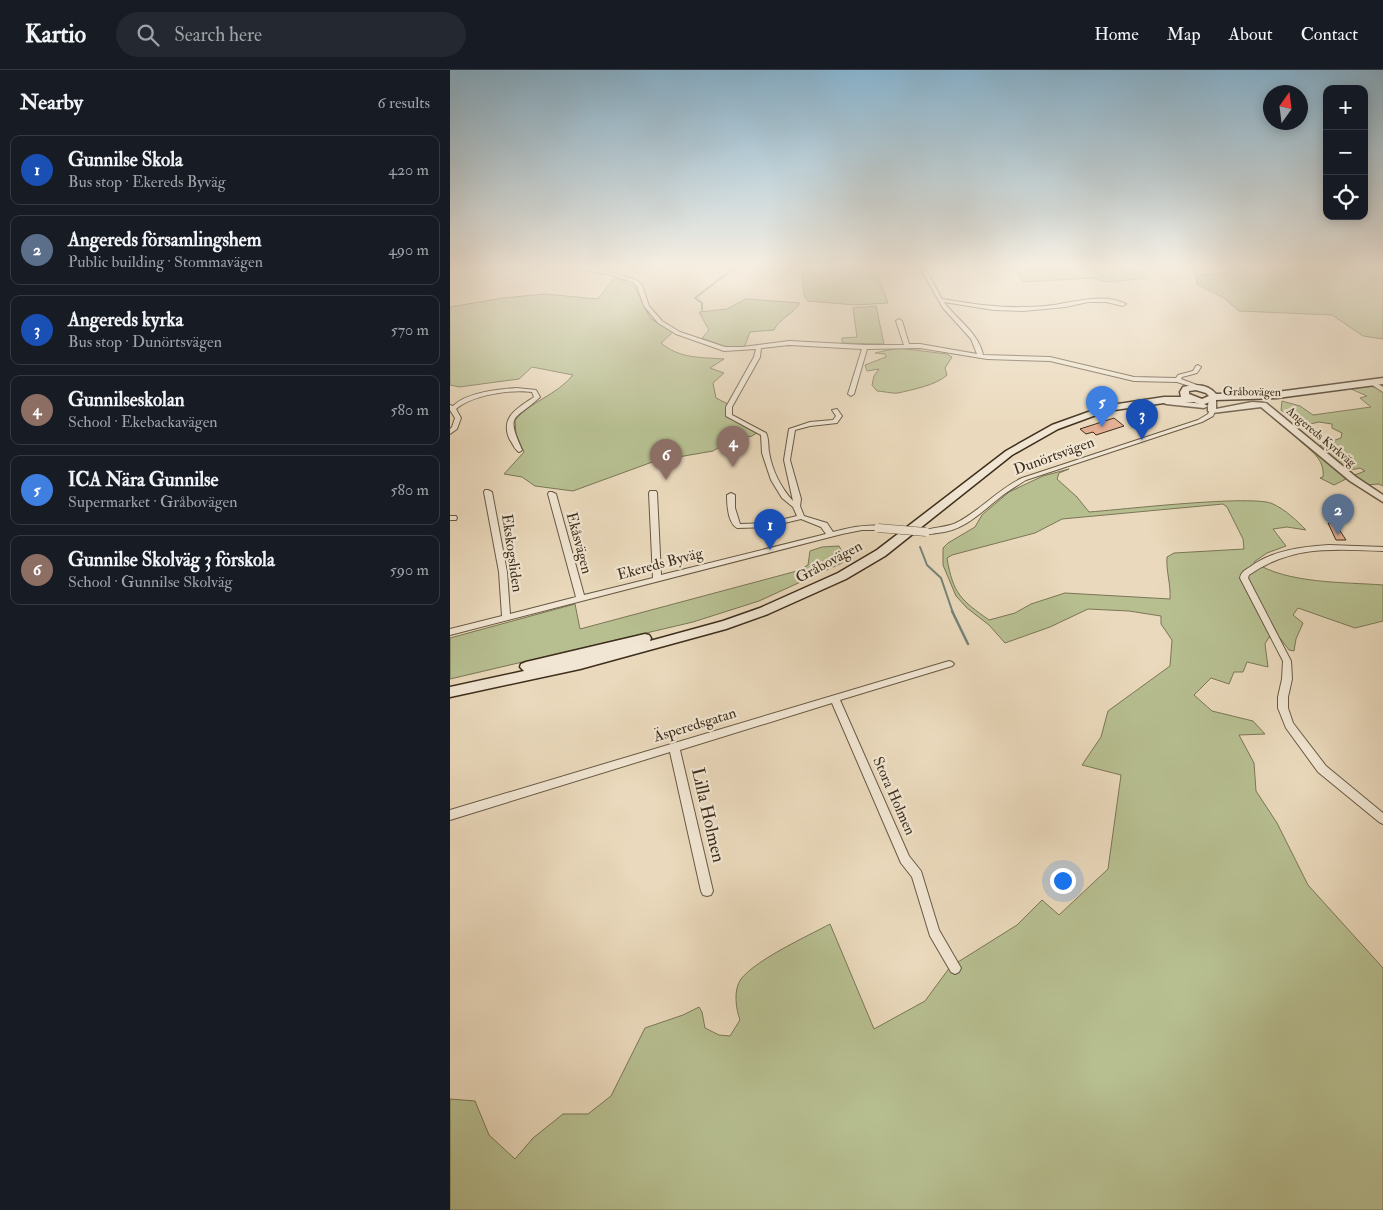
<!DOCTYPE html>
<meta charset="utf-8">
<style>
body{margin:0;font-family:"IM FELL Double Pica",serif;background:#242831;color:#f1f3f6}
.controls{position:absolute;right:15px;top:15px;display:grid;overflow:hidden;border-radius:10px;box-shadow:0 2px 12px #0003}
.controls button{width:45px;height:45px;display:grid;place-items:center;padding:0;border:0;border-bottom:1px solid #363941;background:#171b24;color:#f1f3f6;font:25px sans-serif}
.compass{position:absolute;left:813px;top:15px;width:45px;height:45px;border-radius:50%;background:#171b24;box-shadow:0 2px 12px #0003;rotate:14deg}
.you{position:absolute;left:612px;top:810px;width:18px;height:18px;margin:-12px;border:4px solid #fff;border-radius:50%;background:#1a73e8;box-shadow:0 0 0 8px #1a73e833}
.badge{display:grid;place-items:center;width:32px;height:32px;border-radius:50%;background:#d93025;color:#fff;font-size:16px;font-weight:700}
.pin{position:absolute;translate:-50% -41px;filter:drop-shadow(0 1px 2px #0008)}
.pin::after{content:'';position:absolute;top:26px;width:18px;height:15px;background:inherit;clip-path:polygon(0 0,100% 0,50% 100%)}
.list{margin:0;padding:0;list-style:none}
h2{display:flex;justify-content:space-between;align-items:center;height:65px;margin:0;padding:0 20px;font-size:21px}
h2 small{font-size:16px;font-weight:400;color:#9ea1a6}
.list li{display:grid;grid-template-columns:32px 1fr auto;gap:15px;align-items:center;box-sizing:border-box;height:70px;margin:0 10px 10px;padding:0 10px;border:1px solid #363941;border-radius:10px}
.list b{display:block;font-size:19px;white-space:nowrap}
.list p{margin:0;font-size:16px;white-space:nowrap;color:#9ea1a6}
.list em{font-size:16px;font-style:normal;color:#9ea1a6}
.icon{flex:none;width:28px;height:28px;fill:none;stroke:currentColor;stroke-width:2;stroke-linecap:round;stroke-linejoin:round}
.map{position:relative;flex:none;width:933px;height:1140px;overflow:hidden}
header{display:flex;align-items:center;gap:30px;box-sizing:border-box;height:70px;padding:0 25px;background:#171b24;border-bottom:1px solid #363941}
header strong{font-size:24px}
nav{display:flex;gap:28px;margin-inline-start:auto;font-size:18px}
.search{width:350px;height:45px;background:#242831;display:flex;align-items:center;gap:12px;box-sizing:border-box;padding:0 18px;border-radius:28px;color:#9ea1a6;font-size:19px}
main{display:flex}
aside{flex:1;background:#171b24}
.map>svg:first-child{display:block}
.green{fill:#b7bf91;stroke:#7a7656;fill-rule:evenodd}
.lines{fill:none;stroke-linecap:round;stroke-linejoin:round}
.stream-far1{stroke:#748277;stroke-width:2}
.stream{stroke:#748277;stroke-width:2.5}
.building{fill:#e4ae93;stroke:#3d2e1c}
.minor-casing{stroke:#685944;stroke-width:2}
.tertiary-casing{stroke:#685944;stroke-width:3}
.secondary-casing{stroke:#3d2e1c;stroke-width:3}
.minor{fill:#f1e6d3;fill-rule:evenodd}
.tertiary{fill:#f1e6d3;fill-rule:evenodd}
.secondary{fill:#f1e6d3;fill-rule:evenodd}
.minor-bridge-casing{stroke:#685944;stroke-width:9;stroke-linecap:butt}
.minor-bridge{stroke:#f1e6d3;stroke-width:8}
.labels{text-anchor:middle;dominant-baseline:central;stroke-width:4.5;stroke-linejoin:round;paint-order:stroke}
.far-street-label{font-size:12px;fill:#3d2e1c;stroke:#f1e6d3}
.street-label{font-size:15px;fill:#3d2e1c;stroke:#f1e6d3}
.near-street-label{font-size:18px;fill:#3d2e1c;stroke:#f1e6d3}
</style>
<header>
<strong>Kartio</strong>
<div class="search"><svg class="icon" aria-label="search" viewBox="0 0 24 24"><circle cx="10" cy="10" r="6"/><path d="M15 15l6 6"/></svg>Search here</div>
<nav><a>Home</a><a>Map</a><a>About</a><a>Contact</a></nav>
</header>
<main>
<aside>
<h2>Nearby<small>6 results</small></h2>
<ul class="list">
<li><span class="badge" style="background:#1a4fb4">1</span><div><b>Gunnilse Skola</b><p>Bus stop · Ekereds Byväg</p></div><em>420 m</em></li>
<li><span class="badge" style="background:#5c6f8a">2</span><div><b>Angereds församlingshem</b><p>Public building · Stommavägen</p></div><em>490 m</em></li>
<li><span class="badge" style="background:#1a4fb4">3</span><div><b>Angereds kyrka</b><p>Bus stop · Dunörtsvägen</p></div><em>570 m</em></li>
<li><span class="badge" style="background:#8d6e63">4</span><div><b>Gunnilseskolan</b><p>School · Ekebackavägen</p></div><em>580 m</em></li>
<li><span class="badge" style="background:#3f7fe0">5</span><div><b>ICA Nära Gunnilse</b><p>Supermarket · Gråbovägen</p></div><em>580 m</em></li>
<li><span class="badge" style="background:#8d6e63">6</span><div><b>Gunnilse Skolväg 3 förskola</b><p>School · Gunnilse Skolväg</p></div><em>590 m</em></li>
</ul>
</aside>
<div class="map">
<svg width="933" height="1140" viewBox="0 0 933 1140">
<rect width="100%" height="100%" fill="#ead9bc"/>
<filter id="stains"><feTurbulence type="fractalNoise" baseFrequency=".004" numOctaves="4"/><feColorMatrix values="0 0 0 0 .2 0 0 0 0 .09 0 0 0 0 .02 0 0 0 .5 -.17"/></filter>
<radialGradient id="worn" r=".72"><stop offset=".6" stop-color="#630" stop-opacity="0"/><stop offset="1" stop-color="#630" stop-opacity=".3"/></radialGradient>
<g class="green">
<path d="M352 198H425L438 233 406 235 358 231 354 225Z"/>
<path d="M562 198H699L697 208 657 212 643 208 573 212Z"/>
<path d="M787 198H933V269L913 266 882 245 789 241 774 228 747 214 746 206 786 201Z"/>
<path d="M165 207 185 217 200 248 223 262 211 273C230 289 250 287 274 289L260 298 274 303 263 313 266 328 278 334 277 346 308 362 302 366 279 371 263 381 205 391 123 421 85 416 72 407 54 404 74 382 66 364 65 350C81 331 107 325 123 305L82 297 69 309 9 317 0 315V237L53 228 95 224 148 229Z"/>
<path d="M296 229 350 233C343 244 329 249 324 260L300 262 294 278 276 277 252 268 259 260 249 242 277 239Z"/>
<path d="M426 236 434 274 392 273V268L407 267 403 238Z"/>
<path d="M448 278 497 284 502 287 495 298 497 305C487 315 461 320 448 323 442 324 433 321 427 321L422 315 424 306 429 299 417 301 415 295 436 287 435 284 425 283Z"/>
<path d="M921 316 933 321V416L929 414 915 415 902 406 915 401 910 398C891 404 882 388 869 376L891 368 892 363 882 358V354L869 352 851 356 831 340 832 331 850 336 863 345 921 337 910 328 917 326 901 319Z"/>
<path d="M849 370H852L896 409 884 415 870 408 873 407C875 389 861 381 849 370Z"/>
<path d="M619 399 609 403 607 409 627 427 639 442C668 440 805 424 823 434 836 440 846 450 856 460L837 457 823 459 836 476 817 483 804 492C837 514 895 512 933 515V551L905 558 848 538 843 545 853 553 846 569 844 581 839 580 830 568 819 567 815 574 818 597 797 592 793 602H784L779 614 761 608 744 625 762 641 803 651 815 664 789 665 804 693 806 721 827 753 858 815 933 898V1140H0V1029L25 1031 39 1065 65 1089 83 1068 113 1044H138L161 1026 195 958 233 945 249 937 252 942 255 958 269 965 280 966 290 950C286 939 283 920 291 909 307 889 356 867 380 854L424 959 475 931 500 897 567 855 592 830 609 845 658 799 671 705 632 695 651 667 658 641 720 596 722 570 711 554V546L679 541 638 539 600 557 555 573 539 555 517 538 506 526 493 495V478L498 473 525 457 532 445 559 422 593 406ZM773 434 777 437 793 469 794 479 724 483 717 487C716 502 721 514 720 529L615 523 581 534 565 543 539 550C511 530 503 524 497 488L502 485 585 463 612 449Z"/>
<path d="M389 476 394 485 392 493 309 531 243 552 0 609V568L125 534 130 559 347 501 358 495 360 481 372 477Z"/>
</g>
<g class="lines">
<g class="stream-far1">
<path d="M252 240V233L245 228 284 198"/>
<path d="M470 477 477 495 491 508 503 543"/>
</g>
<path class="stream" d="M502 541 518 574"/>
</g>
<g class="building">
<path d="M664 348 674 356 646 365 643 362 636 364 630 359Z"/>
<path d="M878 453H885L896 470H886Z"/>
</g>
<g class="lines">
<defs>
<g id="minor">
<path d="M124 198H137L163 203 186 210 192 215 199 236 212 251 230 262 275 277H292L339 271 415 275H454L446 251 449 249 452 251 459 274H470L527 284 521 269 493 238 470 198H475L492 229C519 233 545 238 573 237 587 237 601 236 615 233 635 230 656 224 676 234L673 236 656 232H638L615 237 573 241 544 240 494 232C506 249 529 263 533 285L600 287 684 307 726 308 728 305 743 301 746 296 748 295 751 297 747 303 732 307 731 309 752 317 749 319 727 312 684 311 600 291 537 289 470 278 417 279 404 324 401 326 398 324 412 279 339 275 311 278 310 287 282 337V345L316 363C319 369 318 375 319 382 322 400 331 418 343 431L334 390 339 359 360 352 383 350 386 346 382 340 387 339 392 346 387 353 360 356 345 360 340 390 351 429 350 436 354 446 377 453 383 462C398 458 415 454 431 456L432 458 431 460H412L392 464 0 565V559L52 546 49 502 34 422 35 420H38L42 422 57 502 60 544 126 527 98 424 99 422H102L106 424 134 525 203 508 199 423 200 421H206L207 423 211 505 376 464 371 457 351 449 318 457 287 458C278 453 277 435 277 425L281 423 285 425V438L290 454 318 453 347 446 343 437 332 428 321 410 312 383 311 365 276 346V337L304 287 306 279 274 281 226 264 208 253 194 236 187 216 182 212 162 205Z"/>
<path d="M919 311H923L933 317V322L919 313Z"/>
<path d="M66 318 86 320 90 327C65 351 55 342 72 380L71 381 69 382C65 380 63 374 60 370 49 347 68 338 84 327L82 322C61 319 22 325 6 339L11 348 7 359 0 364V359L2 357 5 348 0 340V335L3 336C18 322 46 320 66 318Z"/>
<path d="M762 339 765 341 763 346 752 352 576 410C568 415 561 419 553 425 532 441 515 461 487 463 481 464 477 465 472 462 479 457 496 458 506 453 530 441 547 420 572 408L748 350 758 344 760 340Z"/>
<path d="M0 446H6L7 448 6 450H0Z"/>
<path d="M879 475 933 477V481C883 479 842 475 799 505L798 508 841 591 842 609 838 627V638L843 653 876 696 933 743V754L929 752 868 702 836 658 828 638V627L832 609 833 591 790 508C791 502 795 500 800 497 823 480 851 477 879 475Z"/>
<path d="M499 591 502 592 504 594 502 596 390 630 459 786 471 801 489 860 511 898 509 902 505 904 501 902 480 866 462 807 451 793 382 633 230 680 263 821 261 825 257 826 253 825 251 821 220 682 0 750V740Z"/>
</g>
<path id="tertiary" d="M759 328 766 330V339L802 332 816 333 906 407 933 425V432L900 411 811 337 762 343 758 341V336L754 338 716 334 712 332 716 330 754 334 758 336Z"/>
<path id="secondary" d="M933 308V314L827 328 765 330 752 335 744 332 714 333 657 341 608 359 562 385 435 486 396 509 318 544 276 559 130 599 0 627V617L74 601 70 597 71 594 76 592 195 564 199 565 201 568 200 571 273 551 310 538 388 503 427 480 556 381 602 355 655 336 714 327H731L730 322 733 317C745 314 758 314 766 324L827 322ZM746 320 756 323 759 326 752 329 739 324V321Z"/>
</defs>
<use href="#minor" class="minor-casing"/>
<use href="#tertiary" class="tertiary-casing"/>
<use href="#secondary" class="secondary-casing"/>
<use href="#minor" class="minor"/>
<use href="#tertiary" class="tertiary"/>
<use href="#secondary" class="secondary"/>
<defs>
<path id="minor-bridge" d="M428 458 476 462"/>
</defs>
<use href="#minor-bridge" class="minor-bridge-casing"/>
<use href="#minor-bridge" class="minor-bridge"/>
</g>
<linearGradient id="sky" x2="0" y2="1"><stop stop-color="#88b6d3"/><stop offset="0.55" stop-color="#f6eee1"/><stop offset="1" stop-color="#f6eee1" stop-opacity="0"/></linearGradient>
<rect width="933" height="358" fill="url(#sky)"/>
<g class="labels">
<g class="far-street-label">
<text transform="translate(802 322) rotate(1)">Gråbovägen</text>
<text transform="translate(871 367) rotate(40)">Angereds Kyrkväg</text>
</g>
<g class="street-label">
<text transform="translate(604 386) rotate(-20)">Dunörtsvägen</text>
<text transform="translate(129 473) rotate(75)">Ekåsvägen</text>
<text transform="translate(62 483) rotate(82)">Ekskogsliden</text>
<text transform="translate(379 492) rotate(-28)">Gråbovägen</text>
<text transform="translate(210 494) rotate(-15)">Ekereds Byväg</text>
<text transform="translate(245 655) rotate(-17)">Äsperedsgatan</text>
<text transform="translate(444 726) rotate(66)">Stora Holmen</text>
</g>
<g class="near-street-label">
<text transform="translate(258 745) rotate(77)">Lilla Holmen</text>
</g>
</g>
<rect width="100%" height="100%" filter="url(#stains)"/>
<rect width="100%" height="100%" fill="url(#worn)"/>
</svg>
<div class="controls">
<button>+</button>
<button>−</button>
<button><svg class="icon" aria-label="locate" viewBox="0 0 24 24"><circle cx="12" cy="12" r="6"/><path d="M12 2v4M12 18v4M2 12h4M18 12h4"/></svg></button>
</div>
<svg class="compass" viewBox="-18 -18 36 36"><path d="M0-13l5 13h-10z" fill="#e53935"/><path d="M0 13l5-13h-10z" fill="#9ea1a6"/></svg>
<div class="you"></div>
<div class="pin badge" style="left:320px;top:480px;background:#1a4fb4">1</div>
<div class="pin badge" style="left:888px;top:465px;background:#5c6f8a">2</div>
<div class="pin badge" style="left:692px;top:370px;background:#1a4fb4">3</div>
<div class="pin badge" style="left:283px;top:397px;background:#8d6e63">4</div>
<div class="pin badge" style="left:652px;top:357px;background:#3f7fe0">5</div>
<div class="pin badge" style="left:216px;top:410px;background:#8d6e63">6</div>
</div>
</main>
